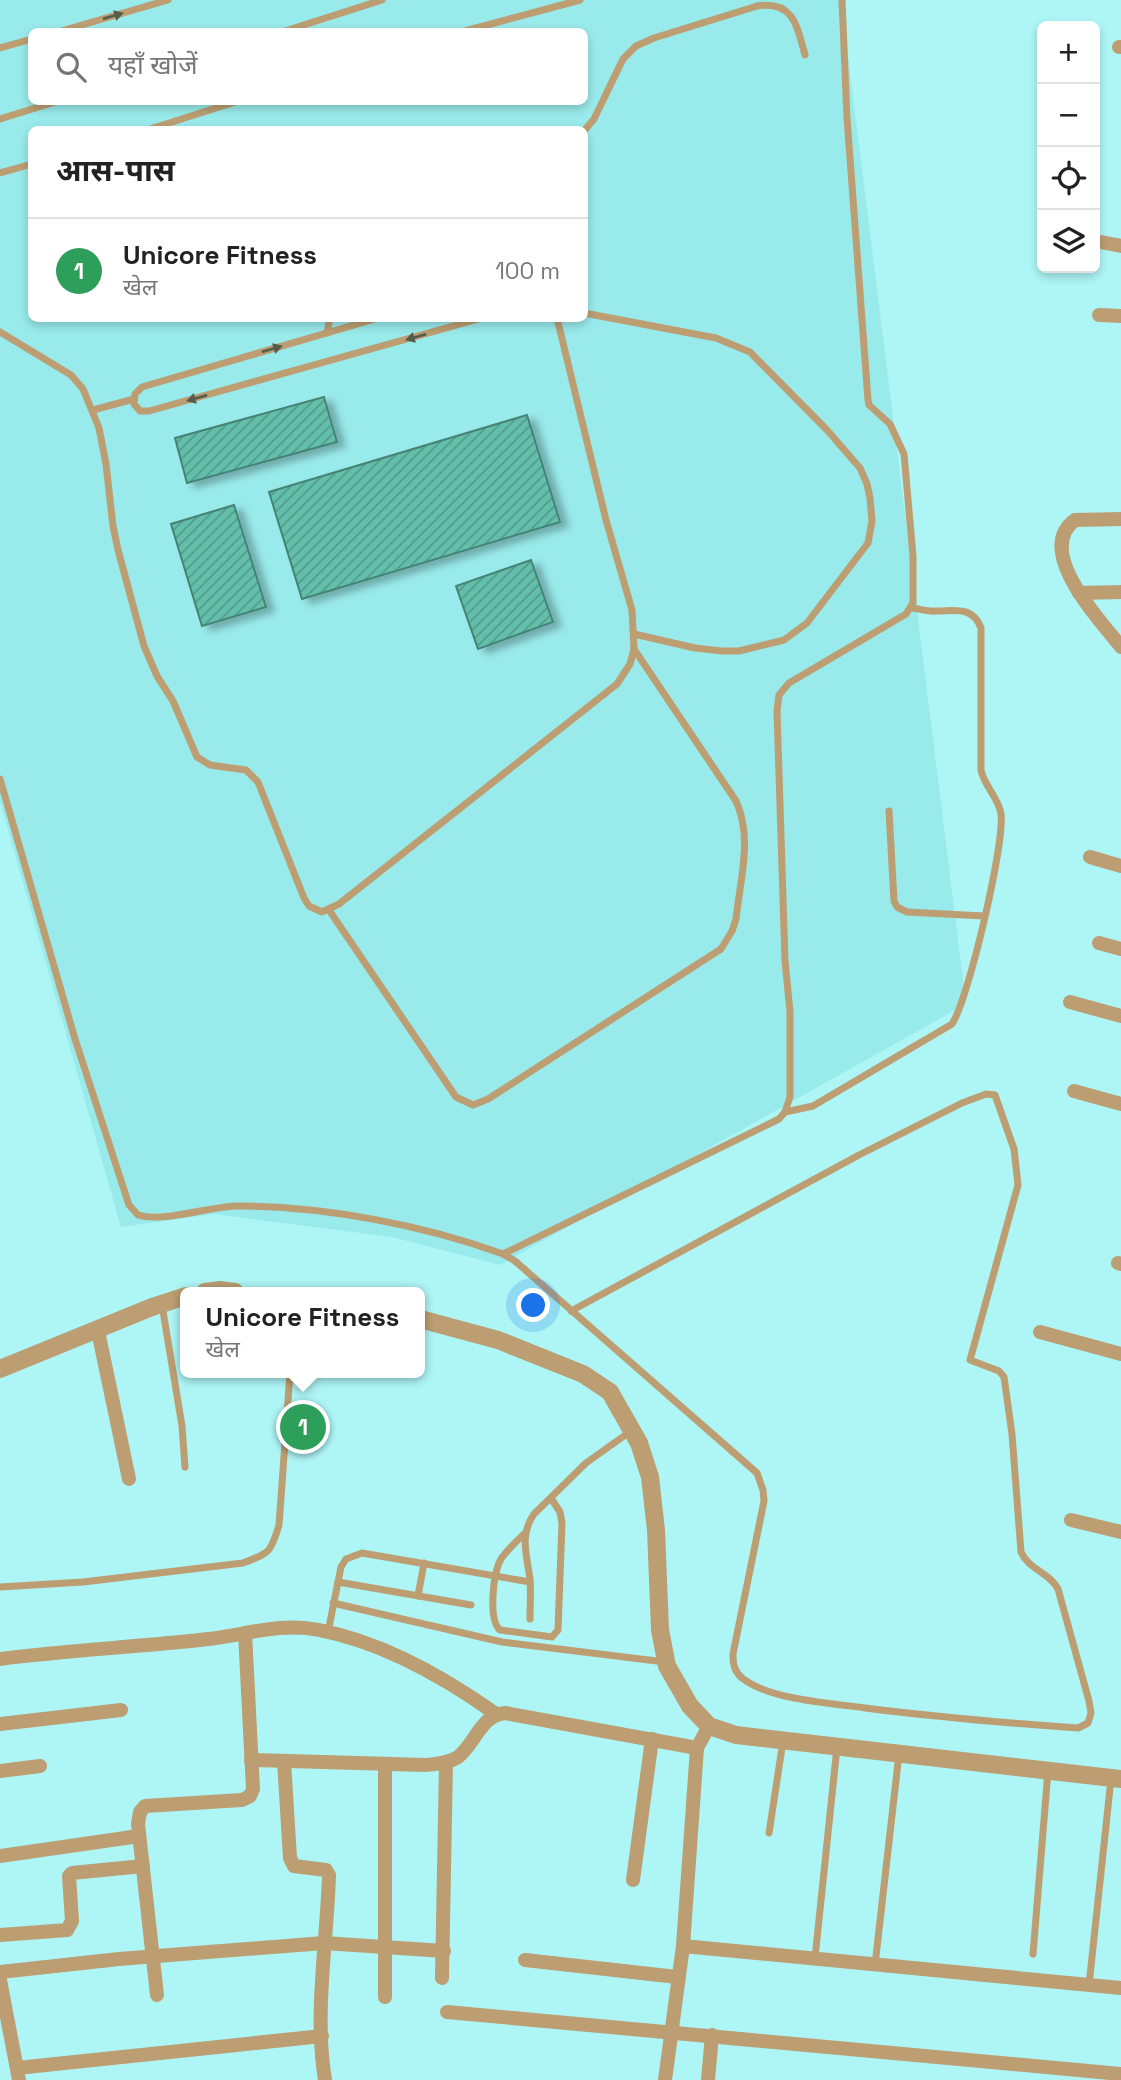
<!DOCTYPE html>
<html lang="hi">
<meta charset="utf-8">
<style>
body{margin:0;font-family:"Space Grotesk","Noto Sans Devanagari",sans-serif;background:#f2f2f2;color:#222}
.controls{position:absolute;right:21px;top:21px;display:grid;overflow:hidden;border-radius:10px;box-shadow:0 4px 10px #0003}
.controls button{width:63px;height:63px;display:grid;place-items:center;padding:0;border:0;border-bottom:2px solid #e0e0e0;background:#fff;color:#222;font:35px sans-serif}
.you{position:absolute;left:534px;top:1306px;width:24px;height:24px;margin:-18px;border:5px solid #fff;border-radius:50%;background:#1a73e8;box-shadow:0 0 0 10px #1a73e833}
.badge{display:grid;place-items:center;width:46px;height:46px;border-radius:50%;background:#cd3d51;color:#fff;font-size:23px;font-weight:700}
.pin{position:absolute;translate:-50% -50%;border:4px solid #fff;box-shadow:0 2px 7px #0006}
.popup{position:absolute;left:180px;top:1287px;width:245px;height:91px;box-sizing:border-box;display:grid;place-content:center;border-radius:10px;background:#fff;filter:drop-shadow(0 2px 5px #0005);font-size:23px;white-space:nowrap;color:#767676}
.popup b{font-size:26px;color:#222}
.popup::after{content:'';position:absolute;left:50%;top:100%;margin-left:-14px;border:14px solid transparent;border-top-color:#fff}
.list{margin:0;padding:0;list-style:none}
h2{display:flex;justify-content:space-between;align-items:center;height:91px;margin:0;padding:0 28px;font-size:30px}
h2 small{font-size:23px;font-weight:400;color:#767676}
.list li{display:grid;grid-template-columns:46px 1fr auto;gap:21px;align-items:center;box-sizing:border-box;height:105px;padding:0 28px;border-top:2px solid #e0e0e0}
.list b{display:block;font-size:26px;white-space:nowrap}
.list p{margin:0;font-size:23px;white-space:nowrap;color:#767676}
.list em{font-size:23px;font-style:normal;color:#767676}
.icon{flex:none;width:38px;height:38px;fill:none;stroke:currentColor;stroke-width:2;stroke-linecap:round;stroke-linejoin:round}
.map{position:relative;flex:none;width:1121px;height:2080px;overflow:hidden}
.search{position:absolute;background:#fff;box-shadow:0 4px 10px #0003;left:28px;top:28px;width:560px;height:77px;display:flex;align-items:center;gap:18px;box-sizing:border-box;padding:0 24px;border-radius:10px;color:#767676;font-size:26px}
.panel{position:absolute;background:#fff;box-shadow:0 4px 10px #0003;left:28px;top:126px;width:560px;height:196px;border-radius:10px}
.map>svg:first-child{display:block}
.built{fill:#99eaeb;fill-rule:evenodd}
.building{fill:url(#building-hatch);stroke:#448374;stroke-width:2;filter:url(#shadow)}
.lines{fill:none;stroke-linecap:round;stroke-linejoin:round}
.service{stroke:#bc9e72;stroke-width:7}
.minor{stroke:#bc9e72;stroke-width:14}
.tertiary{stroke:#bc9e72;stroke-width:18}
.oneway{fill:#575d4b}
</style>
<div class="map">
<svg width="1121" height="2080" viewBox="0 0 1121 2080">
<defs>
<pattern id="building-hatch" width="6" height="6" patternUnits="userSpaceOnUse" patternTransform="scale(1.75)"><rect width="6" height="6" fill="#64bfaa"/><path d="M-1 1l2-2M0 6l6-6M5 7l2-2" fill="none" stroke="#519c8b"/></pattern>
<filter id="shadow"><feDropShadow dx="8" dy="4.5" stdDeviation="3.5" flood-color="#0004"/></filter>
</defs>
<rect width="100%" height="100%" fill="#aef5f6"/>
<path class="built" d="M0 0H841L966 1004 500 1265 392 1237 214 1214 121 1227 0 802ZM32 32H584V102H32ZM32 130H584V318H32Z"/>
<g class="building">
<path d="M324 397 337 442 187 483 175 438Z"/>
<path d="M527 415 560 522 302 599 269 492Z"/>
<path d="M234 505 266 607 202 626 171 524Z"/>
<path d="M531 560 553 622 478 649 456 586Z"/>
</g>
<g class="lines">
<g class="service">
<path d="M58 32 168 0"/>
<path d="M282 32 382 0"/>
<path d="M461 32 580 0"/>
<path d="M0 48 32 39"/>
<path d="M0 119 55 102"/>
<path d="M147 130 235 102"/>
<path d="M584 131 594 119 623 59 636 46 654 38 757 6C794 0 797 27 805 55"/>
<path d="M0 173 32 164"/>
<path d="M584 313 716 338 750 352 827 430 860 468 867 484 870 498 872 521 868 543 807 623 784 640 739 651H722L695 648 634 634"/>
<path d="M378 318 142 387 135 394 134 404 140 411H149L482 318"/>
<path d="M0 332 71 375 83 389 99 428 106 464 113 526 118 550 144 646 157 676 173 701 197 757 210 765 246 770 258 782 304 898 309 906 322 912 339 904 617 684 630 664 634 649 632 610 606 520 557 318"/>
<path d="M327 333 330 318"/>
<path d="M93 410 134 399"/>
<path d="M0 779 75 1039 129 1205 138 1215C165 1223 208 1206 239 1206 324 1206 423 1225 503 1254L515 1261 757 1473 763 1490 764 1501 733 1654C733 1664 734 1671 742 1678 770 1700 830 1703 865 1708 936 1717 1007 1723 1078 1728L1088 1723 1091 1713 1089 1701 1058 1589C1049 1572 1029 1570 1021 1552L1012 1434 1004 1377 999 1371 970 1360 1018 1185 1014 1149 995 1095 986 1094 962 1103 859 1155 571 1311"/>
<path d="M889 811 894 901 897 907 907 912 984 916"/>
<path d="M329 910 456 1097 473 1105 488 1099 721 949 732 931 736 919C740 880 753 838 736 801L634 649"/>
<path d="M785 1112 813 1106 952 1024C968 1001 1005 843 1001 814 999 798 984 786 981 770V628C973 606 955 611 936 611 928 612 920 609 912 608"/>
<path d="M503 1254 779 1119 785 1112 790 1097V1012L785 961 777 711 779 695 789 683 906 614 913 603V556L904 454 890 424 869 405 868 400 847 118 842 0"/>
<path d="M162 1305 182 1426 185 1467"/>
<path d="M524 1534C516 1542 507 1550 501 1559 493 1573 488 1620 500 1630L552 1637 558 1630 562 1523 560 1512 551 1498"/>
<path d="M338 1582 471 1605"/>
<path d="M0 1587 83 1582 243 1563C269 1553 271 1553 279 1525L290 1373"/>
<path d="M418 1596 424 1563"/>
<path d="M333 1603 502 1642 665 1662"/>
<path d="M530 1619C530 1606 531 1593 530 1579 527 1556 519 1535 534 1514L586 1463 631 1431"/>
<path d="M328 1632 341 1567 346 1559 362 1553 530 1582"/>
<path d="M769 1833 783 1741"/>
<path d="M1033 1954 1048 1771"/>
<path d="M815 1958 837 1747"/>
<path d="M875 1965 899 1754"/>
<path d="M1089 1985 1111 1779"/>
</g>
<g class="minor">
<path d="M1119 47H1121"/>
<path d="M1095 241 1121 246"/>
<path d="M1099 315 1121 316"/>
<path d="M1121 519 1075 520C1033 551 1101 621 1121 647"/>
<path d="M1079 593 1121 592"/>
<path d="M1090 857 1121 866"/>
<path d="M1099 943 1121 949"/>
<path d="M1070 1002 1121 1016"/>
<path d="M1074 1091 1121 1104"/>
<path d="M1118 1263 1121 1264"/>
<path d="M98 1331 129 1479"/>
<path d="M1040 1332 1121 1354"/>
<path d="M1071 1520 1121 1532"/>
<path d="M0 1659C69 1650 139 1647 208 1639 245 1635 281 1622 319 1630 382 1642 444 1677 496 1714"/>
<path d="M0 1724 121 1710"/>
<path d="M251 1760 426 1765C436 1764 449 1763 458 1757 475 1744 481 1715 505 1713L697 1748"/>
<path d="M284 1761 290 1858 294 1866 326 1870 329 1875C327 1943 314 2013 325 2080"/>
<path d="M385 1764V1997"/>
<path d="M0 1771 40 1766"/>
<path d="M0 1856 139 1836"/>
<path d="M633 1880 652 1739"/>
<path d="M0 1935 67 1930 72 1921 69 1876 72 1873 143 1866"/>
<path d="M683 1946 1121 1988"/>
<path d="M525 1960 677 1977"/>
<path d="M0 1972 119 1959 324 1943 444 1951"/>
<path d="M442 1978 446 1762"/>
<path d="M0 1980 19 2080"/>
<path d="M157 1995 138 1824 140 1812 145 1806 242 1800 250 1796 253 1789 245 1633"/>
<path d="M447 2012 1121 2074"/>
<path d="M17 2068 322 2036"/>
<path d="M665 2080 683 1946 697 1748 709 1726"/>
<path d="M708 2080 712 2035"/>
</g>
<g class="tertiary">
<path d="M205 1292 220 1290 235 1292"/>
<path d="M420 1319 498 1340 583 1374 610 1392 639 1443 650 1477 656 1530 660 1630 667 1666 690 1706 709 1726 736 1735 1121 1779"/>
<path d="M0 1369 152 1307 186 1296"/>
</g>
</g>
<defs><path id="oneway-solid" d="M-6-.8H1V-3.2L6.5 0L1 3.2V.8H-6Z" transform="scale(1.75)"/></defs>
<g class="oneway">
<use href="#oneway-solid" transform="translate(113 16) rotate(-16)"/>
<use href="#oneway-solid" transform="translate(416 337) rotate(164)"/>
<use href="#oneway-solid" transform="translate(272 349) rotate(-16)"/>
<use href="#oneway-solid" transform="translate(197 398) rotate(164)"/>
</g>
</svg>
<div class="controls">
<button>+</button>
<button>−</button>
<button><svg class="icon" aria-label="locate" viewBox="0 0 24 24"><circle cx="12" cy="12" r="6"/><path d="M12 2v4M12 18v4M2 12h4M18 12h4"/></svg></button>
<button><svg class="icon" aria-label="layers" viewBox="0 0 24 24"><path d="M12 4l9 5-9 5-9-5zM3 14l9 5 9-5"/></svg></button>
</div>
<div class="you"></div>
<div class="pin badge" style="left:303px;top:1427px;background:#2e9e5b">1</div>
<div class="popup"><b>Unicore Fitness</b>खेल</div>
<div class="search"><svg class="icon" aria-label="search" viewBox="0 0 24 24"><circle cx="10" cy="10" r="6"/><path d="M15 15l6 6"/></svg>यहाँ खोजें</div>
<section class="panel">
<h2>आस-पास<small></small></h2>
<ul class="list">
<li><span class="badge" style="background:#2e9e5b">1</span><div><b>Unicore Fitness</b><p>खेल</p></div><em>100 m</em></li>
</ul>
</section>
</div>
